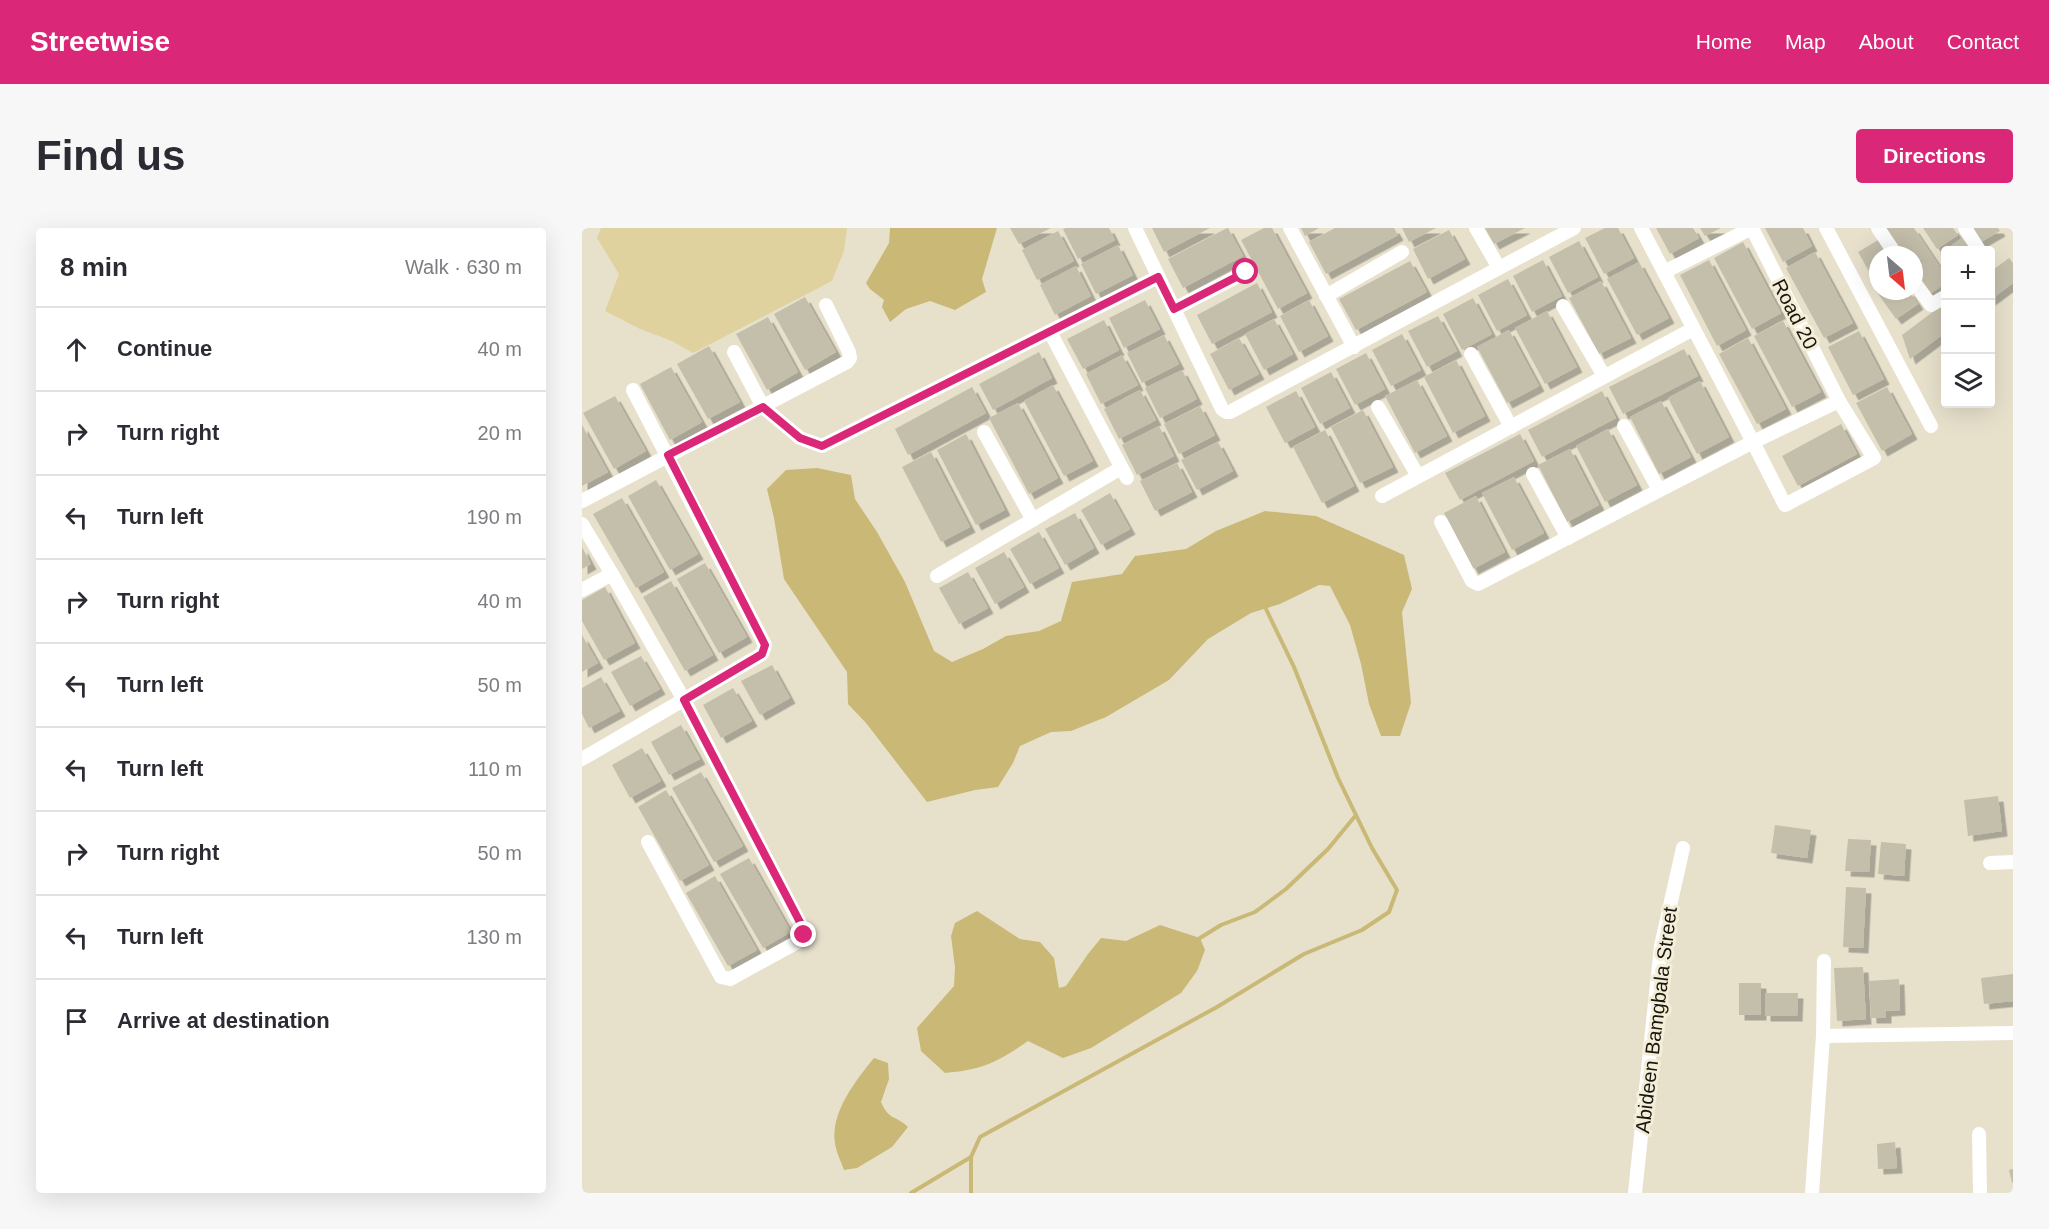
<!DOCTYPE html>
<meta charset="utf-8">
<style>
body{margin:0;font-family:Helvetica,sans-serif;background:#f7f7f7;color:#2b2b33}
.controls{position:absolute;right:18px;top:18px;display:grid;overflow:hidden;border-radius:6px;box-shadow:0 6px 24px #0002}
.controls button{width:54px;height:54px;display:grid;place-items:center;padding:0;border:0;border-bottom:2px solid #e1e1e2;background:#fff;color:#2b2b33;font:30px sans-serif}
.compass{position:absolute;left:1287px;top:18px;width:54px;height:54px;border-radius:50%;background:#fff;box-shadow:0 6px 24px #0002;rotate:152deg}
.stop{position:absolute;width:18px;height:18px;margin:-14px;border:4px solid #db2777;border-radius:50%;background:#fff}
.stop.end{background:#db2777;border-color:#fff;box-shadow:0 2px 6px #0008}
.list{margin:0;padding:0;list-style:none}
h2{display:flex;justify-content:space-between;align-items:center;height:78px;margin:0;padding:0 24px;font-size:26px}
h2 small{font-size:20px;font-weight:400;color:#7c7c81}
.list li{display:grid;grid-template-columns:39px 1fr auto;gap:18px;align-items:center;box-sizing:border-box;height:84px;padding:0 24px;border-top:2px solid #e1e1e2}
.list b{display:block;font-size:22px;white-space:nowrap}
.list em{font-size:20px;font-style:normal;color:#7c7c81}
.icon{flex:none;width:33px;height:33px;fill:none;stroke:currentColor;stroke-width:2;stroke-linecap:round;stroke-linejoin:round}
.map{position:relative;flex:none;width:1431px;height:965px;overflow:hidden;border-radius:6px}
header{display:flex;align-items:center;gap:36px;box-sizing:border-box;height:84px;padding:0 30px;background:#db2777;color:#fff}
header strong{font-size:28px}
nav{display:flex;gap:33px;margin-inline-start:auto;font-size:21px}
.intro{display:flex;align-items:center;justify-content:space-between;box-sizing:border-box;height:144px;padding:0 36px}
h1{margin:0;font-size:42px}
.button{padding:15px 27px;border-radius:6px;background:#db2777;color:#fff;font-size:21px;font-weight:700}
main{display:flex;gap:36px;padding:0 36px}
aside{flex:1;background:#fff;border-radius:6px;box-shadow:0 6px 24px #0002}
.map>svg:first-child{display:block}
.green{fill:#e0d29f}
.water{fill:#cab876}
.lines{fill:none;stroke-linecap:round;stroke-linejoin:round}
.stream{stroke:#cab876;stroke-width:4}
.building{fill:#c4bfab;filter:url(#shadow)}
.minor{stroke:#fff;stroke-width:14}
.route{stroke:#db2777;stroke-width:8}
.labels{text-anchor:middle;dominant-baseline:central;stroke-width:6;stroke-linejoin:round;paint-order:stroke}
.street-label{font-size:20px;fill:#18160f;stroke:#f4eed9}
</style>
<header>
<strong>Streetwise</strong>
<nav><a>Home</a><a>Map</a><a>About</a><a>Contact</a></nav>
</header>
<div class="intro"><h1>Find us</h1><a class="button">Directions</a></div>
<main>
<aside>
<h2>8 min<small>Walk · 630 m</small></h2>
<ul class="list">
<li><svg class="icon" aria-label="ahead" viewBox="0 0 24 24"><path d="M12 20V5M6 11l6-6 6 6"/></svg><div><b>Continue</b></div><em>40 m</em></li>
<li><svg class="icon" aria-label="right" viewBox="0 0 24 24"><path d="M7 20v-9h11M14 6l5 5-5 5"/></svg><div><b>Turn right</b></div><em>20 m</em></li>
<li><svg class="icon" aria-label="left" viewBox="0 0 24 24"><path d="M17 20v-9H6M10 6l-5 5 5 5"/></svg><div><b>Turn left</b></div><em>190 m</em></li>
<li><svg class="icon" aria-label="right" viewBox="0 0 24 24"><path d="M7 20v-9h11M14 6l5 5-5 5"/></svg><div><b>Turn right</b></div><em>40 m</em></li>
<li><svg class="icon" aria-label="left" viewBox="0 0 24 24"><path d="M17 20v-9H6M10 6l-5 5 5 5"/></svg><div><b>Turn left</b></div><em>50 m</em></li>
<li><svg class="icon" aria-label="left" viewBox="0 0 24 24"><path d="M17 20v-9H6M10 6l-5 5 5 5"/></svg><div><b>Turn left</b></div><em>110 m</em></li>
<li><svg class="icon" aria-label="right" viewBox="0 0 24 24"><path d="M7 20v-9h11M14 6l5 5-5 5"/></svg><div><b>Turn right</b></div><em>50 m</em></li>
<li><svg class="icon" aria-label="left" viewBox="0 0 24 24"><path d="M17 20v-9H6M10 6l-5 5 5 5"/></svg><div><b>Turn left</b></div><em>130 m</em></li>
<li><svg class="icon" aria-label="arrive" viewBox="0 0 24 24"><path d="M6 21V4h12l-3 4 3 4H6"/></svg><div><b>Arrive at destination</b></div></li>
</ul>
</aside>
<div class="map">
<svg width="1431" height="965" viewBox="0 0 1431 965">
<defs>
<filter id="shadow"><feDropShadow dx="5.5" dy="5.5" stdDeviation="0" flood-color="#0004"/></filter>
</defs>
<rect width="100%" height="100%" fill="#e7e1cc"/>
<path class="green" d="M19 0H265L262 23 250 53 111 125 90 113 58 101 23 83 37 46 15 10Z"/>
<g class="water">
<path d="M308 0H415L400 51 404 64 373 82 348 73 324 81 308 94 300 79 302 72 288 61 284 55 307 15Z"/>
<path d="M235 240 269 247 273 271 295 304 323 354 352 423 370 434 401 421 424 408 457 403 479 393 490 354 540 346 553 328 604 321 634 303 683 283 734 288 822 327 830 361 820 384 829 475 818 508H799L787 476 779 436 768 397 748 358 737 357 698 376 669 385 626 411 587 452 524 489 489 503 469 504 438 518 431 535 416 559 393 562 345 574 284 495 266 476 265 444 202 351 192 290 185 261 204 242Z"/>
<path d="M395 683 438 711 458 714 472 730 477 760 484 758 506 726 519 710 544 713 578 697 618 710 623 722 615 743 599 765 509 820 481 830 446 813C416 834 401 842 363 845L339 823 335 800 372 758 373 739 369 708 373 695Z"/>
<path d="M292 830 306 835 307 851 299 874C307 893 314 887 326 899L310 919 275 940 262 942C259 933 254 924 253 915 248 885 274 852 292 830Z"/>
</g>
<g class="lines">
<g class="stream">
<path d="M618 710 639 697 673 684 704 661 746 621 774 587"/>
<path d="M329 965 389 929"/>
<path d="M389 965V929L398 909 635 779 722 726 780 702 807 684 815 662 790 620 756 550 712 439 684 381"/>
</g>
</g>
<g class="building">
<path d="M428 0H469L437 16Z"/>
<path d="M484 0H527L533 12 496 31 481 1Z"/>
<path d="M570 0H628L582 24Z"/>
<path d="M645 0H646L661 28 601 60 586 31Z"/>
<path d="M682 0H690L725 65 696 81 659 12Z"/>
<path d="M719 0H737L723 8Z"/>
<path d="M753 0H812L816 7 744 46 727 14Z"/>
<path d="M820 0H854L827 14Z"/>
<path d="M903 0H943L912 16Z"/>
<path d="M1023 0H1036L1052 30 1022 46 1003 10Z"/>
<path d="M1074 0H1111L1117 10 1088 26Z"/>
<path d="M1118 0H1139L1123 8Z"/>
<path d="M1183 0H1221L1230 18 1201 34Z"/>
<path d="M1303 0H1332L1364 48V55L1346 67 1332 47V39L1349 27 1332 36V27H1320Z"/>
<path d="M1341 0H1371L1376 7 1355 21Z"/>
<path d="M1389 0H1416L1418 3 1397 15Z"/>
<path d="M867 2 883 31 846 51 831 21Z"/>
<path d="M476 3 492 33 455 52 440 22Z"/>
<path d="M1380 10 1390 22H1364V33L1358 26Z"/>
<path d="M1298 11 1307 27H1296V52L1293 54 1276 24Z"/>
<path d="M997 13 1016 49 986 65 967 29Z"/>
<path d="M1161 14 1199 85 1170 101 1132 30Z"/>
<path d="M536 17 551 47 514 66 499 36Z"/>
<path d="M1233 24 1271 95 1242 110 1204 40Z"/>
<path d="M1427 30 1431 35V55L1408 72V44Z"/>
<path d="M961 32 980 68 950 84 931 48Z"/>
<path d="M1127 32 1164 102 1135 118 1098 47Z"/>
<path d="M828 33 845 64 774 102 757 71Z"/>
<path d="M1057 34 1087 90 1055 107 1025 51Z"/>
<path d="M494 38 509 68 473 87 458 57Z"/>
<path d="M926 51 945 87 915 103 896 67Z"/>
<path d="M1019 53 1049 110 1017 126 987 70Z"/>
<path d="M675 55 690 84 630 116 615 87Z"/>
<path d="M1294 63H1327L1336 76 1314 91Z"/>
<path d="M223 69 254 124 223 142 192 86Z"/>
<path d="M891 70 910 106 880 122 861 86Z"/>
<path d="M563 72 578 101 542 120 527 90Z"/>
<path d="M727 72 746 108 717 124 698 88Z"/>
<path d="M1360 77 1364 82V104L1328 131 1320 107Z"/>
<path d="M965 83 995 139 963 156 933 100Z"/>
<path d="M856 88 875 123 845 139 826 103Z"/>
<path d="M186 89 216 144 185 162 154 106Z"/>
<path d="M692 91 711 126 682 142 663 106Z"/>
<path d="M522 92 537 122 501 141 485 111Z"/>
<path d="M1201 93 1239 164 1210 179 1172 108Z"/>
<path d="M927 102 957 158 925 175 895 119Z"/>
<path d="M1277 103 1302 151 1271 167 1246 119Z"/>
<path d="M820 106 839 142 809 158 790 122Z"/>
<path d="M582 107 597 136 560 155 545 125Z"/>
<path d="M657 110 677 146 647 162 628 126Z"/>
<path d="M1166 110 1204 181 1175 196 1137 126Z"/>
<path d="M127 118 158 174 126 191 95 136Z"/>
<path d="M1102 121 1116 148 1041 186 1027 159Z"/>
<path d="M457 124 470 150 411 182 397 156Z"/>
<path d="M784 125 803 161 773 177 754 141Z"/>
<path d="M540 127 556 157 519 176 504 146Z"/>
<path d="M874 132 903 188 871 205 842 149Z"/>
<path d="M89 139 120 194 88 212 58 156Z"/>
<path d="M600 142 615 171 578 190 563 160Z"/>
<path d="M749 144 768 180 738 196 719 160Z"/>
<path d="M835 152 865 208 833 225 803 168Z"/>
<path d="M1118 153 1147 209 1115 226 1086 170Z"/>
<path d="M471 157 511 233 482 248 442 173Z"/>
<path d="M390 159 404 185 326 227 313 201Z"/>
<path d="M1305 159 1330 206 1300 223 1274 175Z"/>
<path d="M558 162 574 192 537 211 522 181Z"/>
<path d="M714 163 733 199 703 215 684 179Z"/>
<path d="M1020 163 1034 190 960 229 946 202Z"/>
<path d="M33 168 64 223 32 241 1 185Z"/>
<path d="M1079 173 1109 229 1077 246 1048 189Z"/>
<path d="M436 175 476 250 447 266 407 190Z"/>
<path d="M618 178 633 207 597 226 582 196Z"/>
<path d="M781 182 811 239 778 255 749 199Z"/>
<path d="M1259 196 1275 226 1216 258 1200 228Z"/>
<path d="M0 197 26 244 0 258Z"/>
<path d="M577 198 592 228 555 247 540 217Z"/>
<path d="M1026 201 1055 257 1023 274 994 218Z"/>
<path d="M743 202 772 258 740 275 711 219Z"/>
<path d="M384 206 423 282 394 297 355 222Z"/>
<path d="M938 206 952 233 878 272 863 245Z"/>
<path d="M636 214 651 243 615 262 599 232Z"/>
<path d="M988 221 1017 277 985 294 956 237Z"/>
<path d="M349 224 388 299 359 314 320 239Z"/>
<path d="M595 235 610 264 573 283 558 253Z"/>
<path d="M932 249 962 305 930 322 900 265Z"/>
<path d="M74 252 116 326 88 342 46 268Z"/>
<path d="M528 265 548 301 519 317 499 282Z"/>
<path d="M894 268 923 324 891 341 862 285Z"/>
<path d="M40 270 82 344 54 360 11 286Z"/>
<path d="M493 285 512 320 483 337 463 301Z"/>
<path d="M457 304 477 340 448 356 428 321Z"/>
<path d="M0 319 9 336 0 341Z"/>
<path d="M422 324 442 359 413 376 393 340Z"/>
<path d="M123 335 165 409 137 425 95 351Z"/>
<path d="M386 344 406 380 377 396 357 360Z"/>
<path d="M89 353 131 427 103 443 61 369Z"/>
<path d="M23 359 53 415 22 432 0 393V372Z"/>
<path d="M0 407 16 435 0 444Z"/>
<path d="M59 428 78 461 48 478 29 444Z"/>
<path d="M190 437 208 470 178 487 159 453Z"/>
<path d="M19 449 38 483 7 500 0 486V460Z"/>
<path d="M151 460 170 493 139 510 121 477Z"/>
<path d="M99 497 118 531 87 547 69 514Z"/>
<path d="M60 520 79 553 48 570 30 537Z"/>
<path d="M119 544 161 618 132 634 90 560Z"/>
<path d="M84 562 127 637 98 653 56 579Z"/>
<path d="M1416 568 1420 603 1386 608 1382 572Z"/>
<path d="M1193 597 1229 602 1225 630 1189 625Z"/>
<path d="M1266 611 1289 612 1287 644 1263 643Z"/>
<path d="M1299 614 1324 616 1322 648 1296 646Z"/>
<path d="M167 630 209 704 181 720 138 646Z"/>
<path d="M133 648 175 722 146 738 104 665Z"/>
<path d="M1264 659 1284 660 1281 720 1261 719Z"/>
<path d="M1281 739 1284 791 1255 793 1252 740Z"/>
<path d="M1431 746V773L1402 776 1399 750Z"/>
<path d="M1317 751 1318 782 1304 783V790H1289L1287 753Z"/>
<rect x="1157" y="755" width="22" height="32"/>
<path d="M1183 765H1216L1215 788H1183Z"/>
<path d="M1313 914 1315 940 1296 941 1295 916Z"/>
<path d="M1431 941V955H1430L1427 942Z"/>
</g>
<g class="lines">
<g class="minor">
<path d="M553 0 640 181 644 184H648L992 0"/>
<path d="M708 0 772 119"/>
<path d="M894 0 917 40"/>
<path d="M1059 0 1171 214 1257 173"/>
<path d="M1244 0 1349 198"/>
<path d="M1296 0 1314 27"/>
<path d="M1383 0 1397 22"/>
<path d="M1082 44 1170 0"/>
<path d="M1332 54 1349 77 1364 68"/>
<path d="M744 68 820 24"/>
<path d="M981 78 1022 148"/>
<path d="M592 81 664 44"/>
<path d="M468 104 545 250"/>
<path d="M152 124 181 179 218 210 240 218 576 49"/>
<path d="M889 126 929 199"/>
<path d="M796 179 836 248"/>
<path d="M1042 198 1077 262"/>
<path d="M402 204 451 292"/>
<path d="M951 246 986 310"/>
<path d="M800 268 1111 101"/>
<path d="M0 273 265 134 268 130 267 124 244 77"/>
<path d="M859 294 890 353 896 356 1171 214 1203 277 1292 230 1257 173 1170 0"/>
<path d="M0 296 30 346 0 362"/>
<path d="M30 346 102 472 221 701 222 707 219 712 148 751 139 749 66 614"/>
<path d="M355 348 539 240"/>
<path d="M0 531 180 426 183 417 51 162"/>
<path d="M1408 635 1431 634"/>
<path d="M1241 808 1431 805"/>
<path d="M1397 906 1398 965"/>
<path d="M1053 965 1079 718 1101 620"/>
<path d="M1230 965 1241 808 1242 733"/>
</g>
</g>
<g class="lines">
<path class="route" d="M222 707 221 700 102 472 180 426 183 417 86 227 181 179 218 210 240 218 576 49 592 81 664 44"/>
</g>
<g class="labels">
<g class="street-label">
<text transform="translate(1213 86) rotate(63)">Road 20</text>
<text transform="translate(1074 792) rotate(-83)">Abideen Bamgbala Street</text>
</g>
</g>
</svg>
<div class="controls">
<button>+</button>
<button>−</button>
<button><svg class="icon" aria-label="layers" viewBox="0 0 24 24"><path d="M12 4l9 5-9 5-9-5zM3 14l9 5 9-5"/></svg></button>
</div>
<svg class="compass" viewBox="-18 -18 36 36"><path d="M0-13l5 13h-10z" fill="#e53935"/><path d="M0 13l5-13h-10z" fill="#7c7c81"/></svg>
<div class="stop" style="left:664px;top:44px"></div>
<div class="stop end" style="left:222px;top:707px"></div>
</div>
</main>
